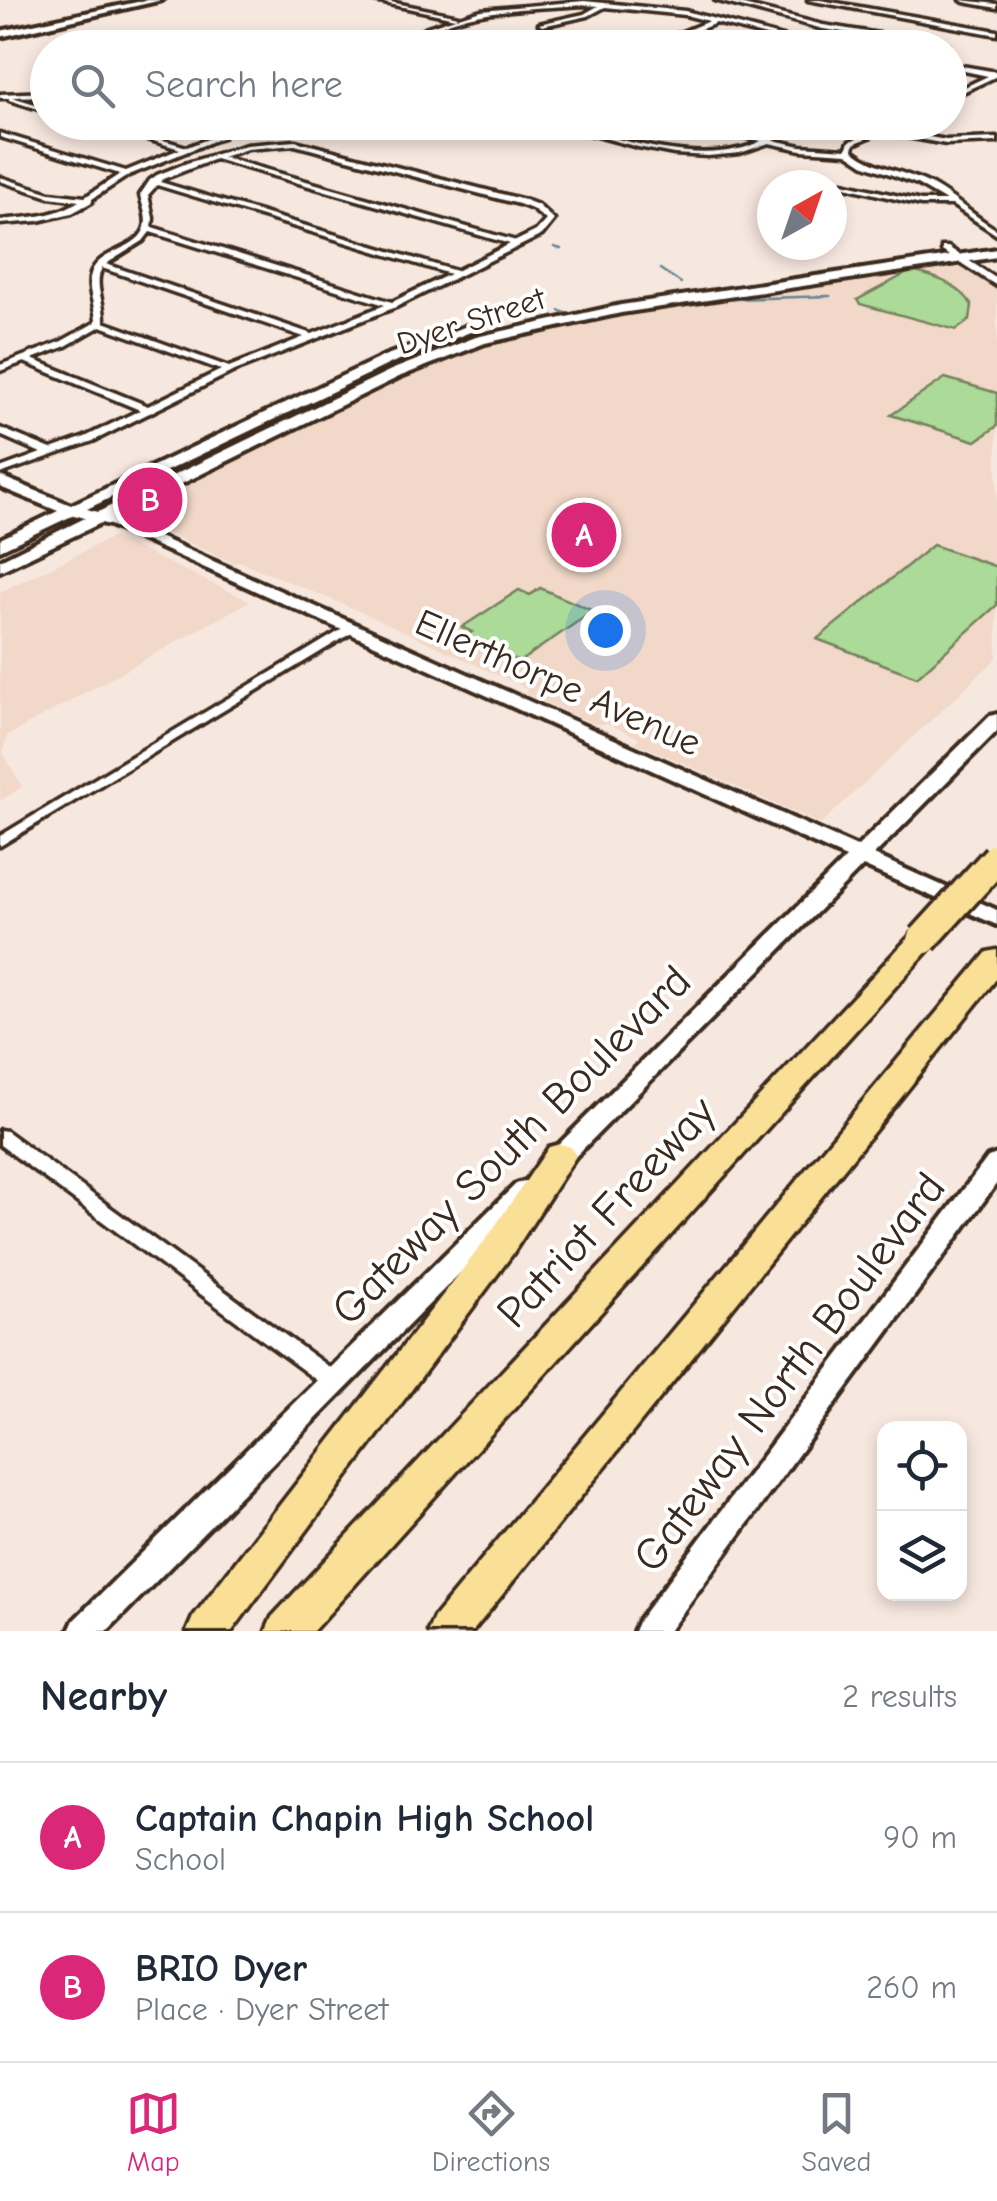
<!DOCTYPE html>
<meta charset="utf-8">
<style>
body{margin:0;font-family:"Comic Neue",sans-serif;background:#f2f2f3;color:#1f2937}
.controls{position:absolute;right:30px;bottom:30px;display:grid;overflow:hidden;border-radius:20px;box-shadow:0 5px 15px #0003}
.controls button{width:90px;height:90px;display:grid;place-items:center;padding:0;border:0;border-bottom:2px solid #e0e1e3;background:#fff;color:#1f2937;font:50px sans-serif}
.compass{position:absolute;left:757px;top:170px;width:90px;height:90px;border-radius:50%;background:#fff;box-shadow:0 5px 15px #0003;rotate:40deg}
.you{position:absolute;left:605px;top:630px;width:35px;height:35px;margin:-25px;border:8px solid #fff;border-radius:50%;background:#1a73e8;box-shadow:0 0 0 15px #1a73e833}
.badge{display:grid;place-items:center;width:65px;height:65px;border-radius:50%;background:#db2777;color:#fff;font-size:32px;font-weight:700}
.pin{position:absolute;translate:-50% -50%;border:5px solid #fff;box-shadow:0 2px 10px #0006}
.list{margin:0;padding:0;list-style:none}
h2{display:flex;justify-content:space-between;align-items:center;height:130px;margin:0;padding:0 40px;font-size:42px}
h2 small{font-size:32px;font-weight:400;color:#747a83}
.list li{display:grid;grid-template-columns:65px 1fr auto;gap:30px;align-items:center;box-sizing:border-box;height:150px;padding:0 40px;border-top:2px solid #e0e1e3}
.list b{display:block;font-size:38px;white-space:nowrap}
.list p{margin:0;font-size:32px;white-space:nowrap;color:#747a83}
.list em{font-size:32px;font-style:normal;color:#747a83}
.icon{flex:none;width:55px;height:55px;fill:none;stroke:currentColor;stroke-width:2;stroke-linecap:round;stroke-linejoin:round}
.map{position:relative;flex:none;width:997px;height:1631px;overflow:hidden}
.search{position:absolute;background:#fff;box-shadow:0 5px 15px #0003;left:30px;right:30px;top:30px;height:110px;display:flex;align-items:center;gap:25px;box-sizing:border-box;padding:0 35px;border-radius:55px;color:#747a83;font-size:38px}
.sheet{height:430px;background:#fff}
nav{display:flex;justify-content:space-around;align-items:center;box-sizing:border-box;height:140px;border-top:2px solid #e0e1e3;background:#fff;font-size:28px;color:#747a83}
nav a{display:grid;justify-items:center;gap:5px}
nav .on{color:#db2777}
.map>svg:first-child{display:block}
.built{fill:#f1d8c8}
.green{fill:#acda99;stroke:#74825c;stroke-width:2.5}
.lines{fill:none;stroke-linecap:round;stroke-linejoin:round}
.stream{stroke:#668594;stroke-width:2.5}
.street-casing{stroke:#3b2a1e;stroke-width:7}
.secondary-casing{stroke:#3b2a1e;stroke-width:8}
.highway-casing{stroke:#3b2a1e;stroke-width:7}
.street{fill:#fff;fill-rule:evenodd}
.secondary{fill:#fff;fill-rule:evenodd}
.highway{fill:#fadf96;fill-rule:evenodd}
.highway-bridge-casing{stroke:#3b2a1e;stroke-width:36;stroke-linecap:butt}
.highway-bridge{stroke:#fadf96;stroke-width:29}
.labels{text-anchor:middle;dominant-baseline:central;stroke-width:8;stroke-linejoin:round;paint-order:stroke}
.far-street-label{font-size:32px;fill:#3b2a1e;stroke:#fff}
.street-label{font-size:38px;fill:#3b2a1e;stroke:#fff}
.near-street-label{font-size:45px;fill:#3b2a1e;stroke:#fff}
</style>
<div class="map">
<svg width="997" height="1631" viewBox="0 0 997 1631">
<rect width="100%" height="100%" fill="#f7e8df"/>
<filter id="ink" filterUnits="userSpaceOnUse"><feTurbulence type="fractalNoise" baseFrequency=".01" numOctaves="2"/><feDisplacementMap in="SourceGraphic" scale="20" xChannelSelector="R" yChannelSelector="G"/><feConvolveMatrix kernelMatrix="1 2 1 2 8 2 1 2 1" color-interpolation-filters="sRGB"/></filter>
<g filter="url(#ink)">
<g class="built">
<path d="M957 263 997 289V658L821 824 635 742 639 738 608 724H594L524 693 528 689 373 617 239 561 234 563 128 516 410 374 479 347 555 327 689 303Z"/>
<path d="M113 537 250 601 7 736 3 752 22 787 0 801V592Z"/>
</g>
<g class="green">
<path d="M911 271C934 276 959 284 972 305L970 320 956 330 860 304 857 300Z"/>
<path d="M945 378 997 393V426L976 441 891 415Z"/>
<path d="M933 545 997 567V605L917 677 817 639Z"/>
<path d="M540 588 593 611 519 662 465 637 472 632 462 627 519 590 530 595Z"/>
</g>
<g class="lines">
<g class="stream">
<path d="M554 247 561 249"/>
<path d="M660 269 681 283"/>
<path d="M701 300 830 296"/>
<path d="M560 311 577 317"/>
</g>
<defs>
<g id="street">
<path d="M370 0H381L458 16 455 18Z"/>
<path d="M715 0H724L823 25 948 45 945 47 823 29Z"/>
<path d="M808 0H820L997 31V35Z"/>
<path d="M961 0 997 4V8L964 2Z"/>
<path d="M584 1 685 11 824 48H812L716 23 658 47 643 48 709 21 685 15 605 7 588 16 542 26 539 24 584 14 598 6 584 5C530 9 467 7 419 37L469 48H455L416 39 402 48H394L427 27 481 10Z"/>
<path d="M950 64 997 72V76L950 98V94L988 76 950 68Z"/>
<path d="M48 92V96L12 97 48 108V112L9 100V98H0V94Z"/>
<path d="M90 122H102L187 147 218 135 221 126 218 122H225L227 126 223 137 129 175 92 199V202L72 213 38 221 0 224V220C28 217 55 217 79 201L49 197 0 181V177L50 193 85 197 120 174 0 137V133L126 171 180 149Z"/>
<path d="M407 122C422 122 437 130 451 130 462 129 473 122 485 122L451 134Z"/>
<path d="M545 122H558C612 137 682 162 738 149 746 148 754 144 761 141L682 122H696L766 138 783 122H790L773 140 801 146 846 149 849 142 889 122H898L886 129 946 140 997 138V142L946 144 880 132 854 144 853 150C876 169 906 171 932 185 955 198 974 216 997 230V235L952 205H921L795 175 799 173 921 201H946L917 184 865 165 847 153 801 150 769 143 740 153 708 156 674 154 638 147Z"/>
<path d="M295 141 525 200 538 205 554 220 542 235 396 307 232 372 93 441 0 474V468L41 453 0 435V428L51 449 85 437 140 410 24 362 0 371V365L60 342 96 322C96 307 86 288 91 274 98 249 138 251 145 227 148 217 142 205 140 195L150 180 157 175 187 163 246 145ZM295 145 519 204 532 209 546 220 536 231 516 241 222 157 247 149ZM215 159 510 244 456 271 160 182 163 179ZM157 185 450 274 392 302 152 227 153 218 148 195ZM150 232 385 305 312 334 106 264 143 241ZM102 268 304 337 229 367 104 322C105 303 93 285 102 268ZM101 326 221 370 148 406 32 359 66 346Z"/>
<path d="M942 247H948L997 279V286L942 251Z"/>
<path d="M351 624 355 625 357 628 355 631 0 846V836Z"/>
<path d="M0 1130 6 1131 341 1376 344 1382 341 1388 334 1391 327 1388 0 1145Z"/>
</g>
<g id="secondary">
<path d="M147 0H162L0 37V31Z"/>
<path d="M997 249V257L621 313 485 343 401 376 114 517 857 847 990 716 997 714V731L874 855 997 910V925L863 866 562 1170 553 1173 544 1170 540 1163 846 858 110 525 101 523 0 571V560L85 518 74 515 0 550V539L58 511 0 487V476L71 505 384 356 467 326 478 329 394 362 87 509 98 512 391 370 476 337 621 305Z"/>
<path d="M997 1154V1183L669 1631H634L639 1620 988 1157Z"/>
<path d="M525 1181 534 1184 538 1191 534 1198 107 1631H69L74 1620 516 1184Z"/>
</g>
<g id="highway">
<path d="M923 930 933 933 937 939 933 945 313 1631H266L272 1617 913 933Z"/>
<path d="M997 950V978L473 1631H428L434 1617 987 952Z"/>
<path d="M560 1144 571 1147 576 1156 511 1256 232 1631H187L193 1617 487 1238 549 1147Z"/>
</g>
</defs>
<use href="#street" class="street-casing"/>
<use href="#secondary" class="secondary-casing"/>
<use href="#highway" class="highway-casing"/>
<use href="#street" class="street"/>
<use href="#secondary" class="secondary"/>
<use href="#highway" class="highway"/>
<defs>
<path id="highway-bridge" d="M923 939 997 858"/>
</defs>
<use href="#highway-bridge" class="highway-bridge-casing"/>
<use href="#highway-bridge" class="highway-bridge"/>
</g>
</g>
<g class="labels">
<g class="far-street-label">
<text transform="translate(471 321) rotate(-18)">Dyer Street</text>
</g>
<g class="street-label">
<text transform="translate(558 683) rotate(24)">Ellerthorpe Avenue</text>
</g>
<g class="near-street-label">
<text transform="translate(511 1145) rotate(-45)">Gateway South Boulevard</text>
<text transform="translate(606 1212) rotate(-47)">Patriot Freeway</text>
<text transform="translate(789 1372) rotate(-53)">Gateway North Boulevard</text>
</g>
</g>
</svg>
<div class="controls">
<button><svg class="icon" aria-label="locate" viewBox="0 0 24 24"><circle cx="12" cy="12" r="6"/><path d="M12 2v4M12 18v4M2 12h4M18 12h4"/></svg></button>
<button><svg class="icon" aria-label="layers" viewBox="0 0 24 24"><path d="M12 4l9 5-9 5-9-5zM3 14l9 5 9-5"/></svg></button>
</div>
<svg class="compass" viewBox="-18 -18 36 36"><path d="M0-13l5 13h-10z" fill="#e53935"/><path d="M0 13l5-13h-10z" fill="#747a83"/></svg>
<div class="you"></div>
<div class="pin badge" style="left:584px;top:535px">A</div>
<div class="pin badge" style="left:150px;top:500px">B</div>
<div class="search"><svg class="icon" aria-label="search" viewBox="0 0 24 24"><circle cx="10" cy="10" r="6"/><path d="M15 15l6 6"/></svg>Search here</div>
</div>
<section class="sheet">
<h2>Nearby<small>2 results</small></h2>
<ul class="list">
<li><span class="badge">A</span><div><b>Captain Chapin High School</b><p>School</p></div><em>90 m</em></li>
<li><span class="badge">B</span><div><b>BRIO Dyer</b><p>Place · Dyer Street</p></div><em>260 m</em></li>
</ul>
</section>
<nav>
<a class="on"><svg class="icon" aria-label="map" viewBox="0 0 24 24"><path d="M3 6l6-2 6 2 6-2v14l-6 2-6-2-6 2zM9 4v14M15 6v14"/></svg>Map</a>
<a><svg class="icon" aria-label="directions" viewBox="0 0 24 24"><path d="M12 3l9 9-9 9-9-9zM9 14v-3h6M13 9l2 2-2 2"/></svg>Directions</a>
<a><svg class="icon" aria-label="saved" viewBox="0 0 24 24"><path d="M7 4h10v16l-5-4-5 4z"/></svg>Saved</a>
</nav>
